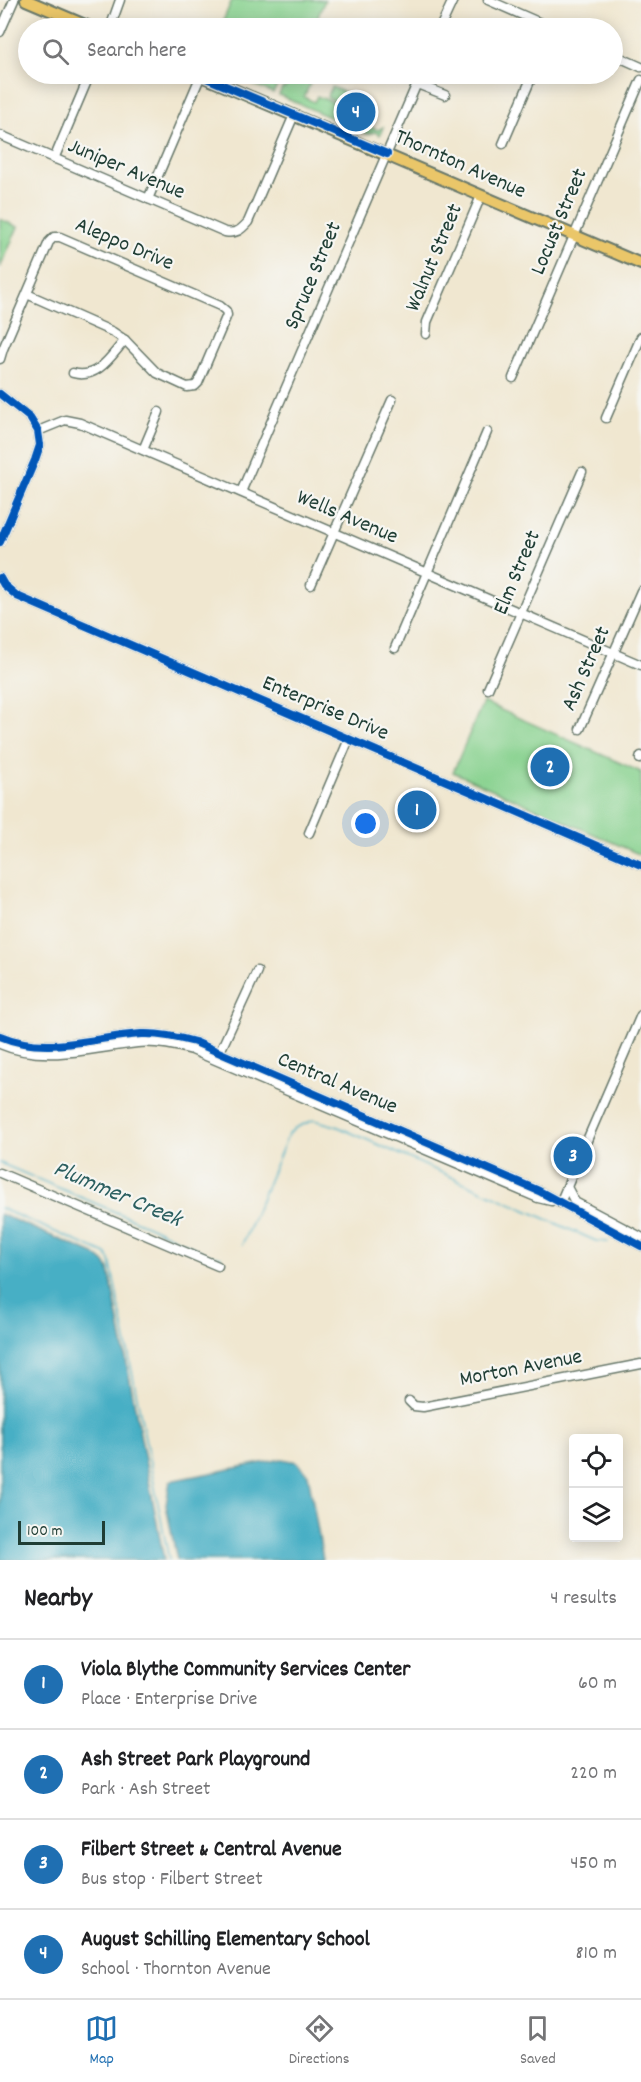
<!DOCTYPE html>
<meta charset="utf-8">
<style>
body{margin:0;font-family:Dekko,sans-serif;background:#f6f6f6;color:#202124}
.controls{position:absolute;right:18px;bottom:18px;display:grid;overflow:hidden;border-radius:6px;box-shadow:0 3px 15px #0003}
.controls button{width:54px;height:54px;display:grid;place-items:center;padding:0;border:0;border-bottom:2px solid #e0e0e0;background:#fff;color:#202124;font:30px sans-serif}
.scale{position:absolute;left:18px;bottom:15px;width:87px;box-sizing:border-box;padding-left:6px;border:3px solid #1f3d34;border-top:0;font-size:16px;line-height:21px;white-space:nowrap;color:#1f3d34;-webkit-text-stroke:4px #f6f6f2;paint-order:stroke}
.you{position:absolute;left:366px;top:824px;width:21px;height:21px;margin:-15px;border:4px solid #fff;border-radius:50%;background:#1a73e8;box-shadow:0 0 0 9px #1a73e833}
.badge{display:grid;place-items:center;width:39px;height:39px;border-radius:50%;background:#1f6fb2;color:#fff;font-size:20px;font-weight:700}
.pin{position:absolute;translate:-50% -50%;border:3px solid #fff;box-shadow:0 2px 6px #0006}
.list{margin:0;padding:0;list-style:none}
h2{display:flex;justify-content:space-between;align-items:center;height:78px;margin:0;padding:0 24px;font-size:26px}
h2 small{font-size:20px;font-weight:400;color:#757577}
.list li{display:grid;grid-template-columns:39px 1fr auto;gap:18px;align-items:center;box-sizing:border-box;height:90px;padding:0 24px;border-top:2px solid #e0e0e0}
.list b{display:block;font-size:22px;white-space:nowrap}
.list p{margin:0;font-size:20px;white-space:nowrap;color:#757577}
.list em{font-size:20px;font-style:normal;color:#757577}
.icon{flex:none;width:33px;height:33px;fill:none;stroke:currentColor;stroke-width:2;stroke-linecap:round;stroke-linejoin:round}
.map{position:relative;flex:none;width:641px;height:1560px;overflow:hidden}
.search{position:absolute;background:#fff;box-shadow:0 3px 15px #0003;left:18px;right:18px;top:18px;height:66px;display:flex;align-items:center;gap:15px;box-sizing:border-box;padding:0 21px;border-radius:33px;color:#757577;font-size:22px}
.sheet{height:438px;background:#fff}
nav{display:flex;justify-content:space-around;align-items:center;box-sizing:border-box;height:84px;border-top:2px solid #e0e0e0;background:#fff;font-size:16px;color:#757577}
nav a{display:grid;justify-items:center;gap:3px}
nav .on{color:#1f6fb2}
.map>svg:first-child{display:block}
.green{fill:#87d18e;stroke:#538761;stroke-width:1.5}
.water{fill:#46afc5;stroke:#32767c;stroke-width:1.5}
.lines{fill:none;stroke-linecap:round;stroke-linejoin:round}
.stream{stroke:#46afc5;stroke-width:1.5}
.minor-casing{stroke:#68786b;stroke-width:11}
.major-casing{stroke:#68786b;stroke-width:14}
.minor{stroke:#fff;stroke-width:8}
.major{stroke:#eac669;stroke-width:10}
.cycleway-casing{stroke:#f6f6f2;stroke-width:11}
.cycleway{stroke:#0057b8;stroke-width:8}
.labels{text-anchor:middle;dominant-baseline:central;stroke-width:4.5;stroke-linejoin:round;paint-order:stroke}
.street-label{font-size:22px;fill:#1f3d34;stroke:#f6f6f2}
.water-label{font-size:24px;font-style:italic;fill:#2b5f60;stroke:#f6f6f2}
</style>
<div class="map">
<svg width="641" height="1560" viewBox="0 0 641 1560">
<rect width="100%" height="100%" fill="#f6f6f2"/>
<filter id="ink" filterUnits="userSpaceOnUse"><feTurbulence type="fractalNoise" baseFrequency=".0167" numOctaves="2"/><feDisplacementMap in="SourceGraphic" scale="12" xChannelSelector="R" yChannelSelector="G"/><feConvolveMatrix kernelMatrix="1 2 1 2 8 2 1 2 1" color-interpolation-filters="sRGB"/></filter>
<filter id="wash" filterUnits="userSpaceOnUse"><feTurbulence type="fractalNoise" baseFrequency=".008" numOctaves="4" result="noise"/><feDisplacementMap in="SourceGraphic" scale="24" xChannelSelector="R" yChannelSelector="G"/><feGaussianBlur stdDeviation="1.35" result="paint"/><feColorMatrix in="noise" values="0 0 0 0 0 0 0 0 0 0 0 0 0 0 0 0 0 1.4 0 .05"/><feComposite in="paint" operator="in"/></filter>
<g filter="url(#wash)">
<rect width="100%" height="100%" fill="#f0e7d0"/>
<g class="green">
<path d="M232 0H325L313 28H220Z"/>
<path d="M228 74H284L273 93Z"/>
<path d="M291 74H296L312 80 304 97 314 102 317 96 353 110 351 112 358 122 378 130 383 127 380 135 375 132 368 134 279 95 282 88H285Z"/>
<path d="M332 87 351 95 346 106 327 97Z"/>
<path d="M0 219 18 227 0 268Z"/>
<path d="M483 702 641 772V855L453 772Z"/>
</g>
<g class="water">
<path d="M0 1214 94 1254 106 1264 109 1270 164 1560H0Z"/>
<path d="M282 1459 297 1462 308 1474 323 1560H177L166 1505 170 1481Z"/>
</g>
<g class="lines">
<g class="stream">
<path d="M0 1163 151 1227 209 1255 221 1257"/>
<path d="M0 1208 106 1254 110 1260 169 1560"/>
<path d="M242 1245 288 1135 295 1128 314 1120 336 1126 596 1241 608 1242"/>
</g>
</g>
</g>
<g filter="url(#ink)">
<g class="lines">
<defs>
<g id="minor">
<path d="M488 0 552 28"/>
<path d="M110 28 120 0"/>
<path d="M440 28 453 0"/>
<path d="M0 32 14 0"/>
<path d="M612 54 641 67"/>
<path d="M417 84 445 95"/>
<path d="M0 135 225 232C236 234 241 230 248 222L294 115"/>
<path d="M503 144 533 74"/>
<path d="M54 159 90 74"/>
<path d="M148 199 201 75"/>
<path d="M426 334 427 322 481 196"/>
<path d="M0 359 3 349 49 242 54 237H60L220 306 226 311 227 315 198 383 195 386 187 387 157 373 125 340 113 332 27 294"/>
<path d="M73 373C97 380 111 356 125 340"/>
<path d="M513 378 641 80"/>
<path d="M0 394 30 418 38 431 40 445 35 460 0 542"/>
<path d="M606 418 641 337"/>
<path d="M38 431 65 420 80 423 641 665"/>
<path d="M143 450 159 412"/>
<path d="M241 492 421 74"/>
<path d="M0 578 4 585 17 596 641 865"/>
<path d="M311 585 392 400"/>
<path d="M395 648 487 432"/>
<path d="M488 689 582 472"/>
<path d="M580 729 641 591"/>
<path d="M640 759 641 756"/>
<path d="M309 833 349 739"/>
<path d="M0 1036C47 1056 93 1037 141 1034 160 1033 177 1037 195 1042L539 1191 641 1246"/>
<path d="M0 1044C44 1063 92 1048 137 1043 156 1041 174 1045 192 1050L538 1198 551 1201"/>
<path d="M218 1056 257 971"/>
<path d="M0 1173 218 1266"/>
<path d="M567 1187 575 1202 641 1237"/>
<path d="M560 1203 641 1015"/>
<path d="M409 1401 414 1406 423 1407 641 1364"/>
</g>
<g id="major">
<path d="M26 0 92 28"/>
<path d="M197 74 641 264"/>
</g>
</defs>
<use href="#minor" class="minor-casing"/>
<use href="#major" class="major-casing"/>
<use href="#minor" class="minor"/>
<use href="#major" class="major"/>
<defs>
<g id="cycleway">
<path d="M197 74 387 154"/>
<path d="M0 394 30 418 38 431 40 445 35 460 0 542"/>
<path d="M0 578 4 585 17 596 641 865"/>
<path d="M0 1036C47 1056 93 1037 141 1034 160 1033 177 1037 195 1042L539 1191 641 1246"/>
</g>
</defs>
<use href="#cycleway" class="cycleway-casing"/>
<use href="#cycleway" class="cycleway"/>
</g>
</g>
<g class="labels">
<g class="street-label">
<text transform="translate(460 165) rotate(24)">Thornton Avenue</text>
<text transform="translate(126 170) rotate(23)">Juniper Avenue</text>
<text transform="translate(560 222) rotate(-67)">Locust Street</text>
<text transform="translate(124 245) rotate(23)">Aleppo Drive</text>
<text transform="translate(435 258) rotate(-67)">Walnut Street</text>
<text transform="translate(314 276) rotate(-67)">Spruce Street</text>
<text transform="translate(347 518) rotate(23)">Wells Avenue</text>
<text transform="translate(518 573) rotate(-67)">Elm Street</text>
<text transform="translate(587 669) rotate(-66)">Ash Street</text>
<text transform="translate(325 709) rotate(23)">Enterprise Drive</text>
<text transform="translate(337 1084) rotate(23)">Central Avenue</text>
<text transform="translate(521 1369) rotate(-11)">Morton Avenue</text>
</g>
<g class="water-label">
<text transform="translate(117 1195) rotate(23)">Plummer Creek</text>
</g>
</g>
</svg>
<div class="controls">
<button><svg class="icon" aria-label="locate" viewBox="0 0 24 24"><circle cx="12" cy="12" r="6"/><path d="M12 2v4M12 18v4M2 12h4M18 12h4"/></svg></button>
<button><svg class="icon" aria-label="layers" viewBox="0 0 24 24"><path d="M12 4l9 5-9 5-9-5zM3 14l9 5 9-5"/></svg></button>
</div>
<div class="scale">100 m</div>
<div class="you"></div>
<div class="pin badge" style="left:417px;top:810px">1</div>
<div class="pin badge" style="left:550px;top:767px">2</div>
<div class="pin badge" style="left:573px;top:1156px">3</div>
<div class="pin badge" style="left:356px;top:112px">4</div>
<div class="search"><svg class="icon" aria-label="search" viewBox="0 0 24 24"><circle cx="10" cy="10" r="6"/><path d="M15 15l6 6"/></svg>Search here</div>
</div>
<section class="sheet">
<h2>Nearby<small>4 results</small></h2>
<ul class="list">
<li><span class="badge">1</span><div><b>Viola Blythe Community Services Center</b><p>Place · Enterprise Drive</p></div><em>60 m</em></li>
<li><span class="badge">2</span><div><b>Ash Street Park Playground</b><p>Park · Ash Street</p></div><em>220 m</em></li>
<li><span class="badge">3</span><div><b>Filbert Street &amp; Central Avenue</b><p>Bus stop · Filbert Street</p></div><em>450 m</em></li>
<li><span class="badge">4</span><div><b>August Schilling Elementary School</b><p>School · Thornton Avenue</p></div><em>810 m</em></li>
</ul>
</section>
<nav>
<a class="on"><svg class="icon" aria-label="map" viewBox="0 0 24 24"><path d="M3 6l6-2 6 2 6-2v14l-6 2-6-2-6 2zM9 4v14M15 6v14"/></svg>Map</a>
<a><svg class="icon" aria-label="directions" viewBox="0 0 24 24"><path d="M12 3l9 9-9 9-9-9zM9 14v-3h6M13 9l2 2-2 2"/></svg>Directions</a>
<a><svg class="icon" aria-label="saved" viewBox="0 0 24 24"><path d="M7 4h10v16l-5-4-5 4z"/></svg>Saved</a>
</nav>
